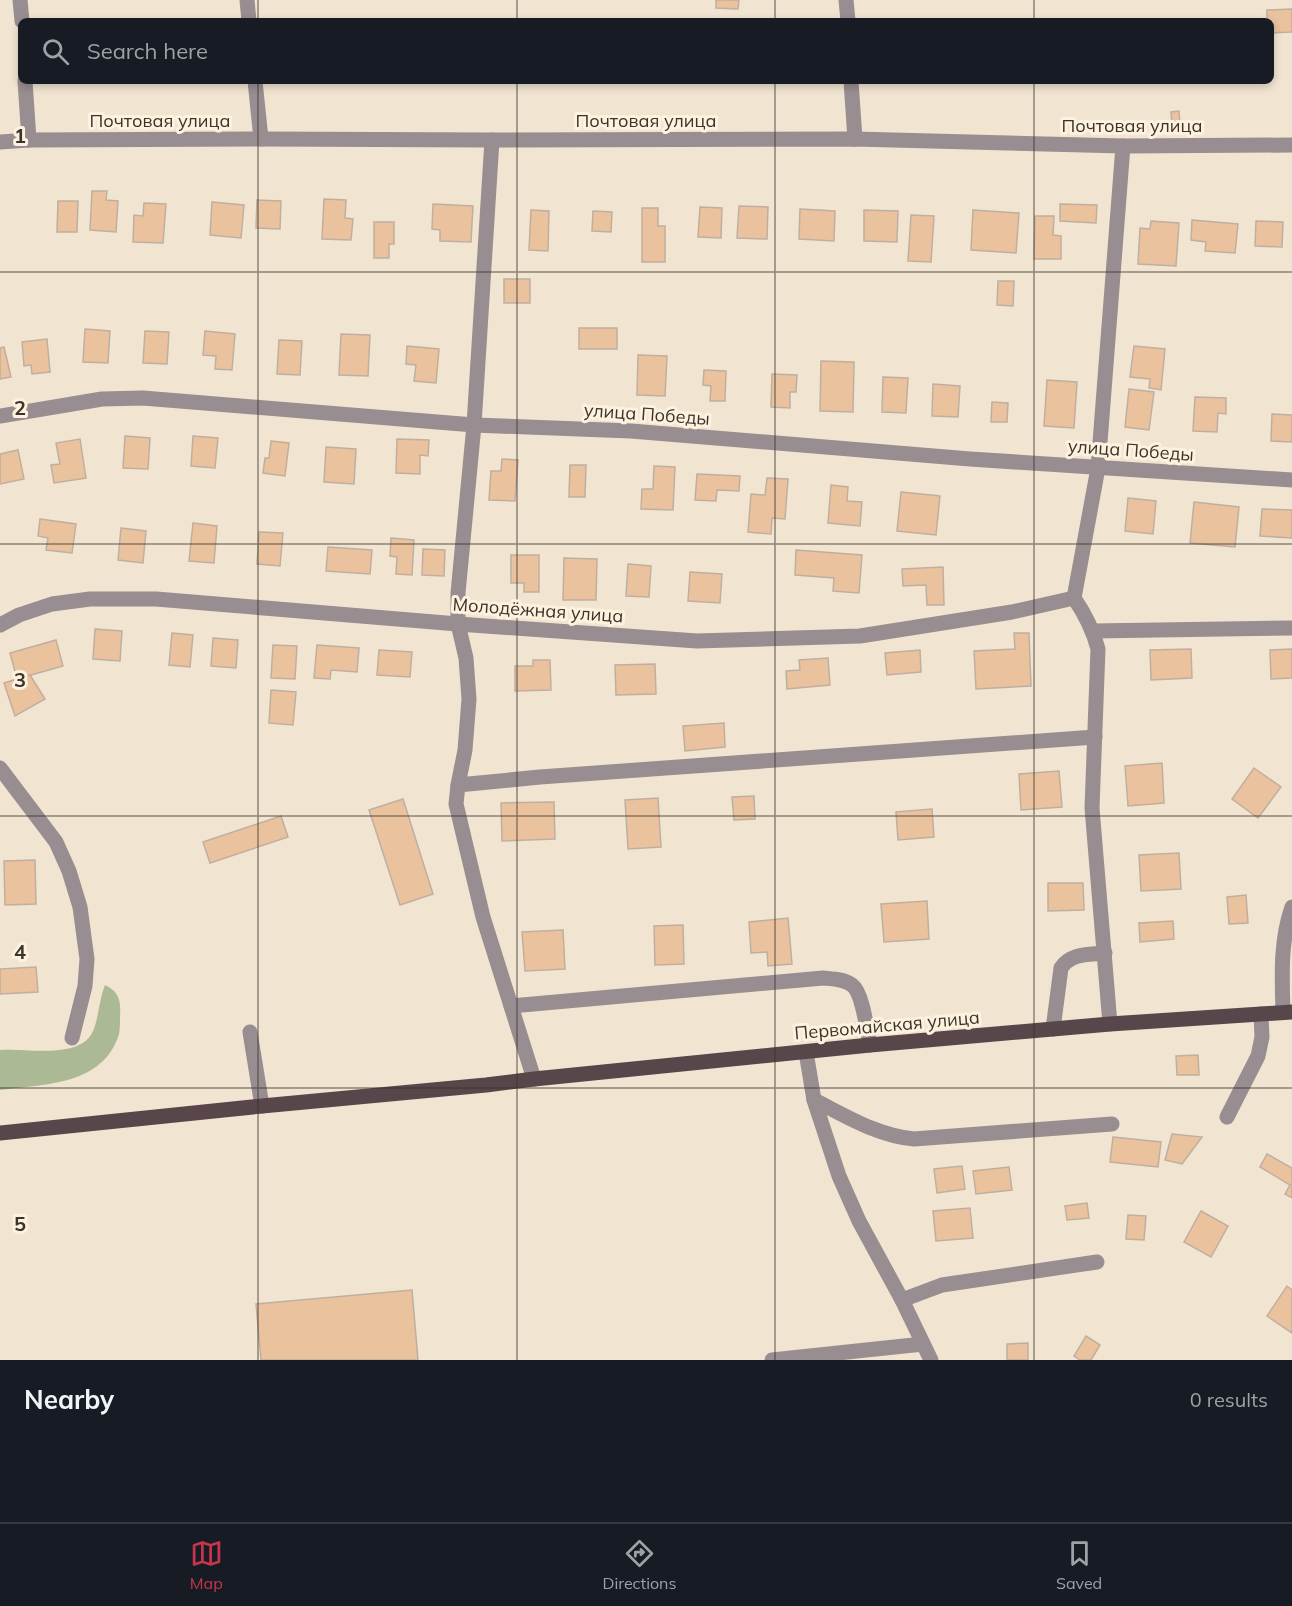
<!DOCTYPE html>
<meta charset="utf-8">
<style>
body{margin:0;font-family:Mulish,sans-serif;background:#20242c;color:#f1f3f6}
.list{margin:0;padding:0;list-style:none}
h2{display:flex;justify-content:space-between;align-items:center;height:78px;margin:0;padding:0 24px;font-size:26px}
h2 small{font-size:20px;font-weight:400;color:#9ea1a6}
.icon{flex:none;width:33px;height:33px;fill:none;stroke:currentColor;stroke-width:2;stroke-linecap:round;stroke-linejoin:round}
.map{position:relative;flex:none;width:1292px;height:1360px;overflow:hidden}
.search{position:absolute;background:#171b24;box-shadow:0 3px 9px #0003;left:18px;right:18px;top:18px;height:66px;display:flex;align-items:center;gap:15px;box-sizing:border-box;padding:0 21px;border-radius:9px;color:#9ea1a6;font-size:22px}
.sheet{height:162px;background:#171b24}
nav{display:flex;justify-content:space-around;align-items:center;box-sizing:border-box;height:84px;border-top:2px solid #363941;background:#171b24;font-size:16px;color:#9ea1a6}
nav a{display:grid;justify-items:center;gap:3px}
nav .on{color:#c5354b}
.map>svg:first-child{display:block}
.green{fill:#abb995}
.building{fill:#eac29d;stroke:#c0afa0;stroke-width:1.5}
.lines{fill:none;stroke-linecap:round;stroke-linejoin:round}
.minor{stroke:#988d90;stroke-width:15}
.major{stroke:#58464a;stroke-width:15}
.grid{fill:none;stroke:#39342c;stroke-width:1.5;stroke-opacity:0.55}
.labels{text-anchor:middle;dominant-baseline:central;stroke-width:6;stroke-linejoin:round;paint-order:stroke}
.street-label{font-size:18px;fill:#39342c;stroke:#fef1de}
.grid-label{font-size:20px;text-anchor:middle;font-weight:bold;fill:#39342c;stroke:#fef1de;stroke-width:6;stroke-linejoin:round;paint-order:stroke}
</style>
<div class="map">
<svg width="1292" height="1360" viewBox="0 0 1292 1360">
<rect width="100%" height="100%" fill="#f1e4d1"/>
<path class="green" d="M105 985C119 992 121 1000 120 1016 120 1021 120 1029 119 1034 103 1086 44 1084 0 1090V1050C25 1048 81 1060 93 1031 99 1017 99 1000 105 985Z"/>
<g class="building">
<path d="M716 0H739L738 9 716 8Z"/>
<path d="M1292 9V32L1271 33V21H1267V10Z"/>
<path d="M1179 111 1180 127H1172L1171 112Z"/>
<path d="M92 191H107L106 200 118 201 116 232 90 230Z"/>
<path d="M324 199 346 200 345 218 353 219 351 240 322 239Z"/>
<path d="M257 200 281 201 280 229 256 228Z"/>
<path d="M58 201H78L77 232H57Z"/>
<path d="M212 202 244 205 241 238 210 235Z"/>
<path d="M144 203 166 204 163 243 133 242 134 215 143 216Z"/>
<path d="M433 204 473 206 471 242 440 241V230L432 229Z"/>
<path d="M1060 204 1097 205 1096 223 1060 221Z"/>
<path d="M739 206 768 207 767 239 737 238Z"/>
<path d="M700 207 722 208 721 238 698 237Z"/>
<path d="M642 208H658V226H665V262H642Z"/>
<path d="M800 209 835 211 834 241 799 239Z"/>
<path d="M531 210 549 211 548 251 529 250Z"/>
<path d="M864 210 898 211 897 242 864 241Z"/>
<path d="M973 210 1019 213 1016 253 971 250Z"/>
<path d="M593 211 612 212 611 232 592 231Z"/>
<path d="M911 215 934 216 931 262 908 261Z"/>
<path d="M1035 216H1054L1053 235 1061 236V259H1034Z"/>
<path d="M1192 220 1238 224 1235 253 1205 251 1206 242 1191 240Z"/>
<path d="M1151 221 1179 223 1176 266 1138 264 1140 228 1150 229Z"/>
<path d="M1256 221 1283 222 1282 247 1255 246Z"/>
<path d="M374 222H394V244H389V258H374Z"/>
<rect x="504" y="279" width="26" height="24"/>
<path d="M998 281H1014L1013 306 997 305Z"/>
<rect x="579" y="328" width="38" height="21"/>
<path d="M85 329 110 331 108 363 83 362Z"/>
<path d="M145 331 169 332 167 364 143 363Z"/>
<path d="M205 331 235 334 232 370 215 369 216 356 203 355Z"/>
<path d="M341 334 370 335 368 376 339 375Z"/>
<path d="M47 339 50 372 32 374 31 365 24 366 22 342Z"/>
<path d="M279 340 302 341 300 375 277 374Z"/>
<path d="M407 346 439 349 436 383 414 381 416 365 406 364Z"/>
<path d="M1134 346 1165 349 1161 390 1149 388 1150 379 1130 377Z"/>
<path d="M4 347 11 377 0 379V348Z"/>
<path d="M638 355 667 356 665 396 637 395Z"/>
<path d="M821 361 854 362 853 412 820 411Z"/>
<path d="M704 370 726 371 725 401H710L711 386 703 385Z"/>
<path d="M772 374 797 375 796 392H790V408L771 407Z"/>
<path d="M883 377 908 378 906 413 882 412Z"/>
<path d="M1047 380 1077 382 1074 428 1044 426Z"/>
<path d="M933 384 960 386 958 417 932 416Z"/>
<path d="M1129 389 1154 392 1149 430 1125 427Z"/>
<path d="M1195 397 1226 398V414L1218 413 1217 432 1193 431Z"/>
<path d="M992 402 1008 403 1007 422H991Z"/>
<path d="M1272 414 1292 415V442L1271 441Z"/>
<path d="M125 436 150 438 148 469 123 468Z"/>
<path d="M193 436 218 438 215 468 191 466Z"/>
<path d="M80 439 86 478 54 483 51 465 60 464 56 443Z"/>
<path d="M397 439 429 440 428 456 420 455V474L396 473Z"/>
<path d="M271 441 289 443 285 476 263 473 265 458H269Z"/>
<path d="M326 447 356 449 354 484 324 482Z"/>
<path d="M18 450 24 479 0 484V454Z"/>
<path d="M502 459 518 460 515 501 489 500 491 471H501Z"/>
<path d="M570 465H586L585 497H569Z"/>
<path d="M654 466 675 467 673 510 641 509 642 489H653Z"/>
<path d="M697 474 740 476 739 491 717 490 716 501 695 500Z"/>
<path d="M767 478 788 479 785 519 772 518 771 534 748 532 751 494 765 495Z"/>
<path d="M831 485 848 487 847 501 862 502 860 526 828 523Z"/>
<path d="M901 492 940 496 936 535 897 531Z"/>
<path d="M1128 498 1156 501 1153 534 1125 531Z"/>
<path d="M1194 502 1239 507 1235 547 1190 543Z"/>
<path d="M1262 509 1292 510V538L1260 536Z"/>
<path d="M40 519 76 524 72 553 46 550 48 538 38 536Z"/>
<path d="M193 523 217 526 214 563 189 561Z"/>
<path d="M121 528 146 531 143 563 118 560Z"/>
<path d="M259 532 283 533 280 566 257 564Z"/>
<path d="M391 538 414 540 412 575 396 574 397 557 390 556Z"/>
<path d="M328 547 372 550 370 574 326 571Z"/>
<path d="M423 549 445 550 444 576 422 575Z"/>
<path d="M796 550 862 555 859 593 833 591 834 578 795 575Z"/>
<path d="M511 555H539V592H524V583H511Z"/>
<path d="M564 558 597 559 596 600H563Z"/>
<path d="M628 564 651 566 649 597 626 596Z"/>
<path d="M943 567 944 605H927L926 585 903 586 902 569Z"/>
<path d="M690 572 722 574 720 603 688 601Z"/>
<path d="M95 629 122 631 120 661 93 659Z"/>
<path d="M172 633 193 635 190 667 169 665Z"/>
<path d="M1014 633H1029L1031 686 976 689 974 651 1015 649Z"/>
<path d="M213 638 238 640 236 668 211 666Z"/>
<path d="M56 640 63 666 17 679 10 653Z"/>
<path d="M273 645 297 646 295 679 271 678Z"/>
<path d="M317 645 359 648 357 672 331 670 330 679 314 678Z"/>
<path d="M1191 649 1192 678 1151 680 1150 650Z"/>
<path d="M1292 649V678L1271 679 1270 650Z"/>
<path d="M379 650 412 652 410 677 377 675Z"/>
<path d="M920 650 921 672 887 675 885 653Z"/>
<path d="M828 658 830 685 787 689 786 671 800 670 799 660Z"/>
<path d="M533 660H550L551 690 515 691V666H533Z"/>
<path d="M655 664 656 694 616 695 615 665Z"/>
<path d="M30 675 45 699 15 716 4 683Z"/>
<path d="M271 690 296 692 293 725 269 723Z"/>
<path d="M724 723 725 747 685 751 683 726Z"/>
<path d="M1162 763 1164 803 1128 806 1125 766Z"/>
<path d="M1254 768 1281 787 1258 818 1232 799Z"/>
<path d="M1059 771 1062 807 1021 810 1019 774Z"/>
<path d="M754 796 755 819 734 820 732 797Z"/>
<path d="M658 798 661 847 628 849 625 800Z"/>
<path d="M403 799 433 894 400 905 369 810Z"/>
<path d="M554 802 555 839 502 841 501 803Z"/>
<path d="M932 809 934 837 898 840 896 812Z"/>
<path d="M281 816 288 837 210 863 203 842Z"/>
<path d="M1179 853 1181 889 1141 891 1139 855Z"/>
<path d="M35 860 36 904 5 905 4 861Z"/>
<path d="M1048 883H1083L1084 910 1048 911Z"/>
<path d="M1246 895 1248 923 1229 924 1227 897Z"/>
<path d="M927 901 929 939 884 942 881 904Z"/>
<path d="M788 918 792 964 768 966 767 952 751 953 749 922Z"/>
<path d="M1173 921 1174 939 1140 942 1139 923Z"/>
<path d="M683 925 684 964 655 965 654 926Z"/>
<path d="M563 930 565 969 525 971 522 932Z"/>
<path d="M36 967 38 992 0 994V969Z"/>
<path d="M1198 1055 1199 1075H1177L1176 1056Z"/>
<path d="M1172 1134 1202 1137 1182 1164 1165 1160Z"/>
<path d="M1113 1137 1161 1142 1158 1167 1110 1162Z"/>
<path d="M1267 1154 1292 1168V1198L1285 1194 1290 1185 1260 1167Z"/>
<path d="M962 1166 965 1189 937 1193 934 1169Z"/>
<path d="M1009 1167 1012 1190 976 1194 973 1171Z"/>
<path d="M1087 1203 1089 1218 1067 1220 1065 1206Z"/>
<path d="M970 1208 973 1238 936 1241 933 1211Z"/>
<path d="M1201 1211 1228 1226 1211 1257 1184 1242Z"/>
<path d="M1128 1215 1146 1216 1144 1240 1126 1239Z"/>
<path d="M1287 1286 1292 1290V1333L1267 1316Z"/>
<path d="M412 1290 418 1360H261L256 1304Z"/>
<path d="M1086 1336 1100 1345 1091 1360H1080L1074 1356Z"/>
<path d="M1028 1343V1360H1007V1344Z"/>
</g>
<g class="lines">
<g class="minor">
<path d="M20 0 22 21"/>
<path d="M247 0 249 21"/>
<path d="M846 0 848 21"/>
<path d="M25 81 29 140"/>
<path d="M255 81 261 139"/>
<path d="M851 81 855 139"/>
<path d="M492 140 474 425 458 593V624L466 658 469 699 465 750 458 785 456 804 483 917 534 1079"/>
<path d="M0 142 29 140 261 139 492 140 855 139 1123 146 1292 145"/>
<path d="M0 416 102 399 143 398 474 425 631 431 970 459 1292 480"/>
<path d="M0 625 19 615 52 604 90 599H156L458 624 697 641 860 636 1012 612 1074 598"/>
<path d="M1093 631 1292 628"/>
<path d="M0 768 56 842 69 871 80 907 87 959 85 986 72 1038"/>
<path d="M458 785 540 777 1095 737"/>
<path d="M511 1006 823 978C833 979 844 979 852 985 863 993 867 1031 870 1045"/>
<path d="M1283 1012C1282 977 1280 941 1292 907"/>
<path d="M1110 1024 1092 808 1098 649C1093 630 1085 614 1074 598L1098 468 1123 146"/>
<path d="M1053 1029 1061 968C1071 953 1088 955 1105 953"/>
<path d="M250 1032 262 1106"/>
<path d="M806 1052 814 1100 839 1176 859 1221 902 1300 931 1360"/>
<path d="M814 1100C846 1116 878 1136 914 1139L1112 1124"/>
<path d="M1227 1117 1258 1056 1262 1037 1261 1014"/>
<path d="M902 1300 942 1285 1097 1262"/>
<path d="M772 1360 923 1344"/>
</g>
<path class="major" d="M0 1133 262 1106 486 1085 534 1079 870 1045 1110 1024 1292 1012"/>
</g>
<path class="grid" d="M258 0V21M517 0V21M775 0V21M1034 0V21M258 81V1360M517 81V1360M775 81V1360M1034 81V1360M0 272H1292M0 544H1292M0 816H1292M0 1088H1292"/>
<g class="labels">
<g class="street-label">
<text x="160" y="120">Почтовая улица</text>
<text x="646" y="120">Почтовая улица</text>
<text x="1132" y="125">Почтовая улица</text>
<text transform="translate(647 414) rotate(4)">улица Победы</text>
<text transform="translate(1131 450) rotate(4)">улица Победы</text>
<text transform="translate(538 610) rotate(4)">Молодёжная улица</text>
<text transform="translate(887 1025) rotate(-5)">Первомайская улица</text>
</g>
</g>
<g class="grid-label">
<text x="20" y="143">1</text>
<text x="20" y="415">2</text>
<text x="20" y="687">3</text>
<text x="20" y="959">4</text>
<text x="20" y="1231">5</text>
</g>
</svg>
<div class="search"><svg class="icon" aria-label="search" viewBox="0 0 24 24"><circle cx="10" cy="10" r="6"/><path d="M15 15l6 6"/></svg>Search here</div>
</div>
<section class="sheet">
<h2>Nearby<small>0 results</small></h2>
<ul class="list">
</ul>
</section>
<nav>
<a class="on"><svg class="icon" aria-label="map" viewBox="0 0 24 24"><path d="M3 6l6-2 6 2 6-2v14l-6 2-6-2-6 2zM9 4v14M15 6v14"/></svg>Map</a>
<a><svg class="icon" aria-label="directions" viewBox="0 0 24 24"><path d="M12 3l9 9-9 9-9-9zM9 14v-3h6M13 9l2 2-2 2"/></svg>Directions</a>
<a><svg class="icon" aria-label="saved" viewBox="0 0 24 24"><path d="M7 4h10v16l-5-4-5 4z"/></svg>Saved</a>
</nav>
